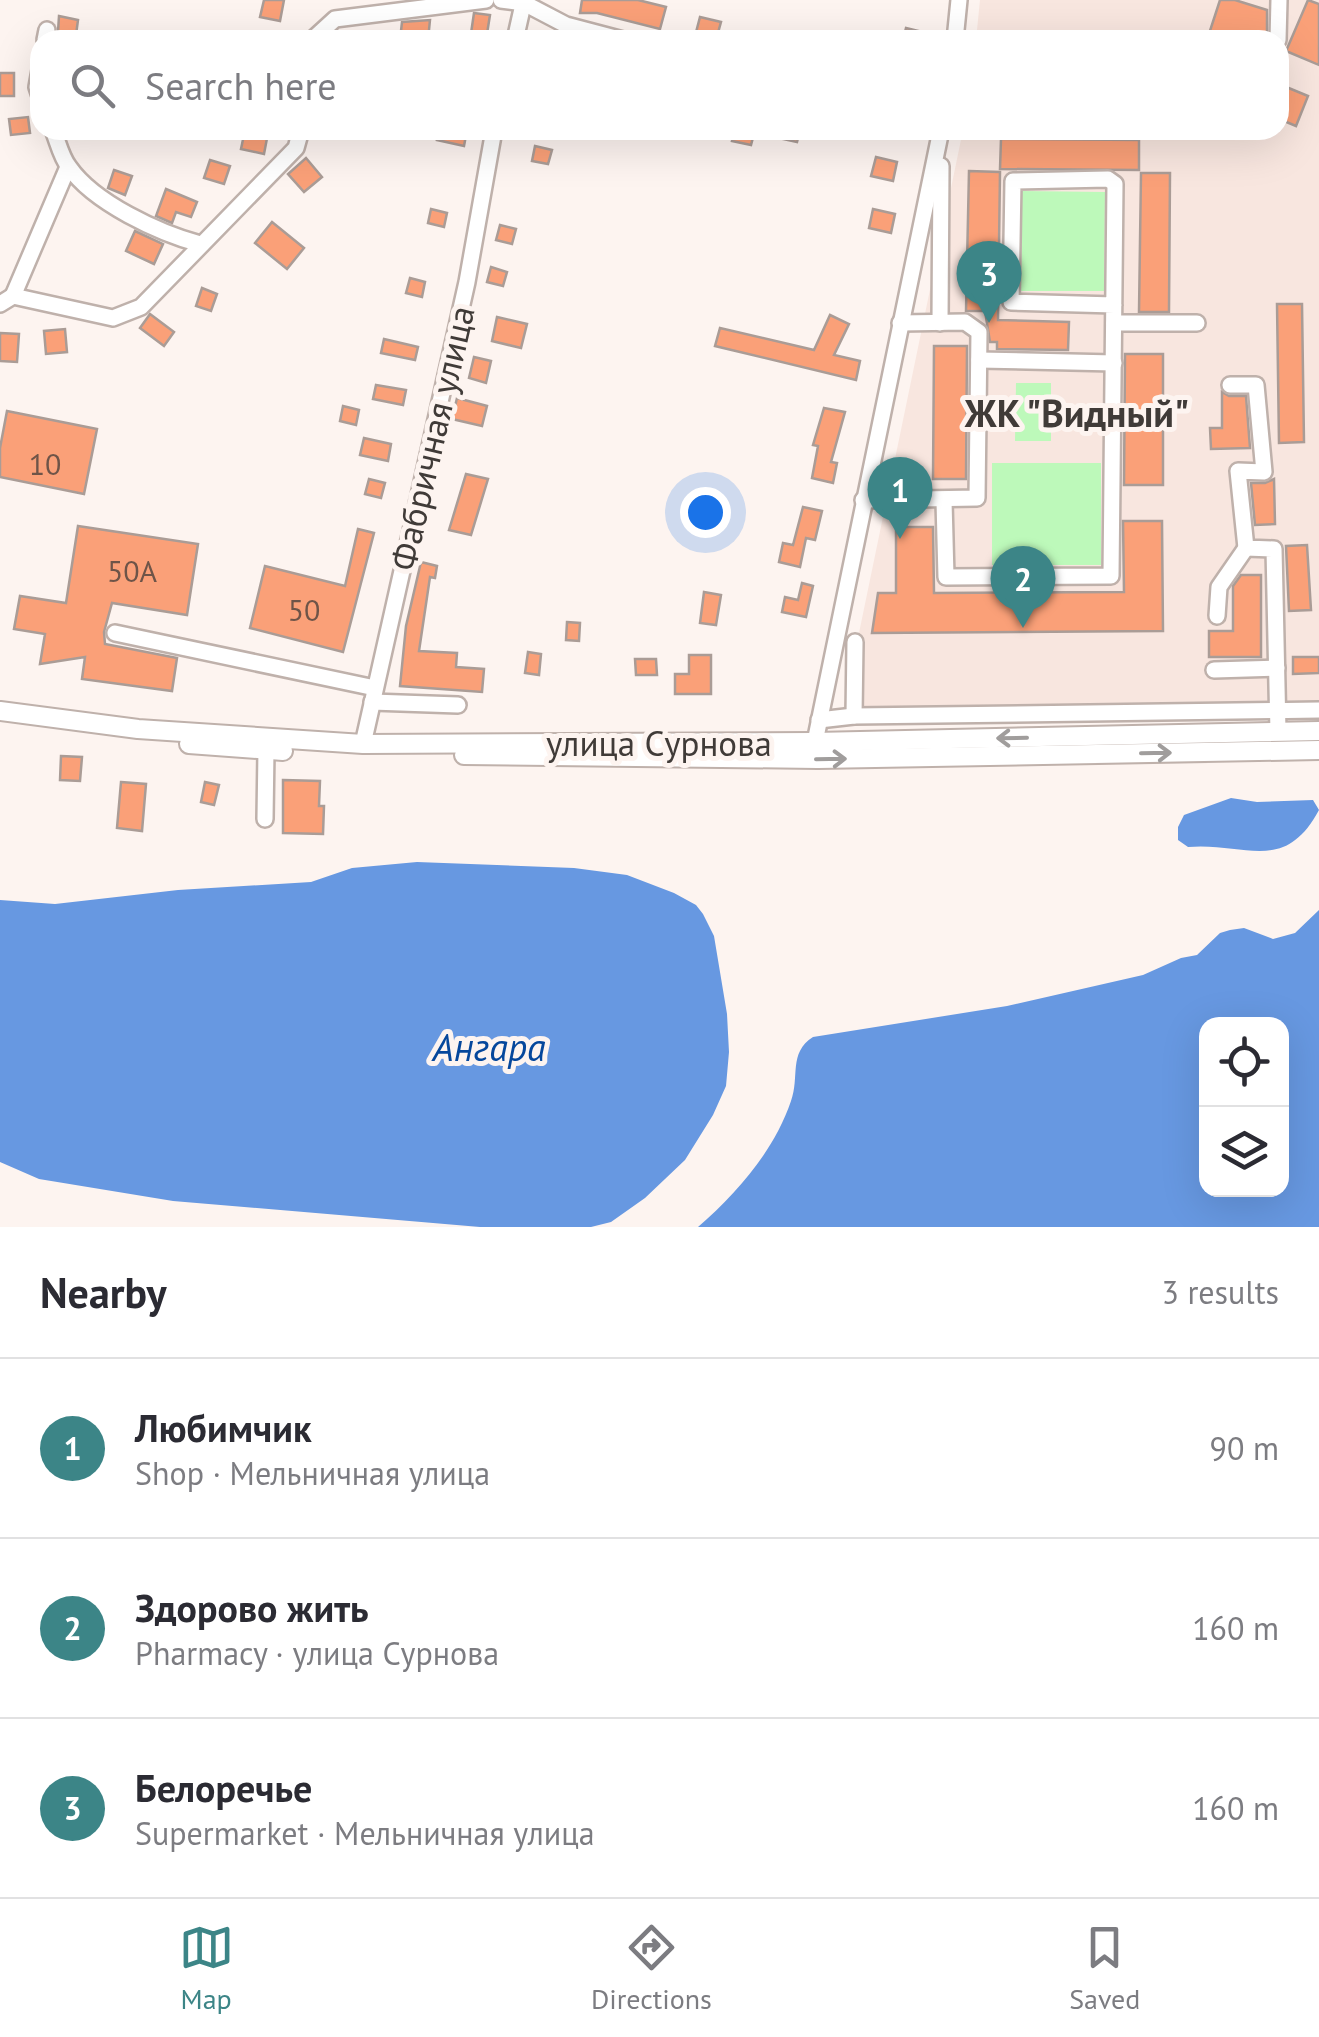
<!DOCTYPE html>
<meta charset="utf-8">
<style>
body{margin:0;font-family:"PT Sans",sans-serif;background:#f2f2f3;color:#2b2b33}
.controls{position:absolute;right:30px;bottom:30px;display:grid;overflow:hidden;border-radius:20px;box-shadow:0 10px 40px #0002}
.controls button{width:90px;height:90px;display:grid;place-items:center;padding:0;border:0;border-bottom:2px solid #e1e1e2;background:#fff;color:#2b2b33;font:50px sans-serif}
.you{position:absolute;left:705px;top:512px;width:35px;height:35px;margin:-25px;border:8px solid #fff;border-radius:50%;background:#1a73e8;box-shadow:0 0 0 15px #1a73e833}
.badge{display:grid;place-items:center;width:65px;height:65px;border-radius:50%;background:#3c8587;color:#fff;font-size:32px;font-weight:700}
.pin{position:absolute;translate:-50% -82px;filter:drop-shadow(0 2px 5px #0008)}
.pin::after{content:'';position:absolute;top:52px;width:35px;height:30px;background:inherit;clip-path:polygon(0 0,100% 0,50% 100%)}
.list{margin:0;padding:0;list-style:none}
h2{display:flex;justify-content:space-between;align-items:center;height:130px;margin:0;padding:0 40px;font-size:42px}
h2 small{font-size:32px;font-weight:400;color:#7c7c81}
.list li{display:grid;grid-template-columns:65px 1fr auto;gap:30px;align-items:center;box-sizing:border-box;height:180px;padding:0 40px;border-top:2px solid #e1e1e2}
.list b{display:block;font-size:38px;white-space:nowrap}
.list p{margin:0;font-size:32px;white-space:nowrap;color:#7c7c81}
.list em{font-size:32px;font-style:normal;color:#7c7c81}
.icon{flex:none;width:55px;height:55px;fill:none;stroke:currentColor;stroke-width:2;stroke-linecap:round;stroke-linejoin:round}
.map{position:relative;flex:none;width:1319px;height:1227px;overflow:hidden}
.search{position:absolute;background:#fff;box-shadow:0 10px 40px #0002;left:30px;right:30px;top:30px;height:110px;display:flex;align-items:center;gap:25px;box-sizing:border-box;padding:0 35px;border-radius:30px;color:#7c7c81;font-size:38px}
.sheet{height:670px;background:#fff}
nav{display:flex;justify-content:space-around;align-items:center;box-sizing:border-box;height:140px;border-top:2px solid #e1e1e2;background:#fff;font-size:28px;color:#7c7c81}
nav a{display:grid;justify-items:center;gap:5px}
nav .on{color:#3c8587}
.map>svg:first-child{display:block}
.built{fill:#f8e6df}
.green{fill:#bdf9ba}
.water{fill:#6798e1;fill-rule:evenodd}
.building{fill:#faa078;stroke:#aa9c96;stroke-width:2.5}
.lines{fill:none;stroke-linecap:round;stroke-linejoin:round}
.minor-casing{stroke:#bfb1ab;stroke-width:20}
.major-casing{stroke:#bfb1ab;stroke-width:22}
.minor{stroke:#fff;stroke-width:15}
.major{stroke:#fff;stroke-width:18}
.oneway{stroke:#a09d9c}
.labels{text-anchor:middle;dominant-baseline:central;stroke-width:10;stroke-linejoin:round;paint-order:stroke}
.number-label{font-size:30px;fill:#6e5448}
.street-label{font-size:35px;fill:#403b38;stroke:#fdf4f0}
.neighbourhood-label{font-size:38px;font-weight:bold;fill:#403b38;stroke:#fdf4f0}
.water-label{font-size:38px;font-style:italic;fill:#05479c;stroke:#fdf4f0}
</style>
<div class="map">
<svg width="1319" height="1227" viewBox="0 0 1319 1227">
<rect width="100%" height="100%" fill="#fdf4f0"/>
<path class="built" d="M980 0H1319V710L841 720 963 130H1279V40H976Z"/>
<g class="green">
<path d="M1022 191 1105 192 1104 291H1021Z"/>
<path d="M1016 383H1051V441H1015Z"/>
<rect x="992" y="463" width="109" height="102"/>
</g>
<g class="water">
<path d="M1231 798 1257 802 1313 800 1319 810C1284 875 1245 842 1188 847L1178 840V827L1184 815Z"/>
<path d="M417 862 574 868 627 875 674 893 696 905 703 914 714 936 727 1014 729 1052 726 1086 713 1115 685 1160 645 1198 611 1222 591 1227H480L173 1201 39 1179 0 1162V900L55 904 178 890 311 882 352 868Z"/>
<path d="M1319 910V1227H698C737 1193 774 1151 791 1101 800 1077 788 1053 813 1037L1007 1006 1143 975 1181 958 1197 955 1220 933 1230 930 1244 928 1273 939 1295 933ZM1282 1024V1190H1206V1024Z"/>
</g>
<g class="building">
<path d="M264 0H284L280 21 260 17Z"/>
<path d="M582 0H638L666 7 660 29 597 13H580Z"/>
<path d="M1220 0H1235L1267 10V40H1207Z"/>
<path d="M1308 0 1319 4V65L1286 51Z"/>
<path d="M474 13 490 15 486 40H470Z"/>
<path d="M59 16 78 20 76 35 58 32Z"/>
<path d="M700 17 721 22 716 40H694Z"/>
<path d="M430 20 428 40H400L402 22Z"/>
<path d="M906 28 939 36V40H903Z"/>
<rect x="0" y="73" width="14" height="23"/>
<path d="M1279 84 1308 96 1296 126 1279 119Z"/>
<path d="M28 117 30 133 11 135 9 119Z"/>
<path d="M245 130 268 133 264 154 241 149Z"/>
<path d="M440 130H467L464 146 437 140Z"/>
<path d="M735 130H755L751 145 732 141Z"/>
<path d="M766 130H800L797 142 765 135Z"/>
<path d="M1001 139 1139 140V170L1000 169Z"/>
<path d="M535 146 552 150 548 164 532 161Z"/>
<path d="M876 157 897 162 893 181 871 176Z"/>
<path d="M306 158 322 177 304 192 288 174Z"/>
<path d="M210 160 230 166 224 184 204 178Z"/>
<path d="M114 170 132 176 125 195 108 188Z"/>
<path d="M969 171 1000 172 998 320 1069 322 1068 350 997 349V342H990L985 311H966Z"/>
<path d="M1141 173H1170L1169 312H1139Z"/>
<path d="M166 189 197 202 191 217 176 212 172 223 156 216Z"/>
<path d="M431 209 447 213 444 227 428 223Z"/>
<path d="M873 209 895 214 891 233 869 228Z"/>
<path d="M272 222 304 248 287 269 255 243Z"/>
<path d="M500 225 516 229 512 244 496 240Z"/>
<path d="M135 231 163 244 154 264 126 251Z"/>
<path d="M491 267 507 272 503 286 487 282Z"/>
<path d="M410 278 425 282 422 297 406 293Z"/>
<path d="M202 288 217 294 211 311 196 306Z"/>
<path d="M1277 304H1302L1304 442 1279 443Z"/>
<path d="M150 314 174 332 164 346 140 328Z"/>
<path d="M830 315 849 324 834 355 860 361 856 380 715 346 720 328 814 350Z"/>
<path d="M497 317 527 324 521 348 492 341Z"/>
<path d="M65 329 67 352 46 354 44 331Z"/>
<path d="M0 333 19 334 17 362 0 361Z"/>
<path d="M384 339 418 347 415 360 381 353Z"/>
<path d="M934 346H967L966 479H933Z"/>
<path d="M1125 354H1163V485H1124Z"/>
<path d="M474 357 491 361 486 383 469 378Z"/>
<path d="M376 385 406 390 403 405 373 399Z"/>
<path d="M1222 392 1229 396H1246L1250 448 1211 449 1210 428H1222Z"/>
<path d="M457 398 487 406 482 426 452 419Z"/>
<path d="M343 406 359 410 356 425 340 421Z"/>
<path d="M824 408 845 412 831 462 837 463 833 483 812 478 818 446 813 445Z"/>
<path d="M7 411 97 429 84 494 0 477V448Z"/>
<path d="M364 438 391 444 388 461 360 455Z"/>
<path d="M466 474 488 479 471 535 449 530Z"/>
<path d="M369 479 385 483 381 498 365 494Z"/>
<path d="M1274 479 1275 524 1255 525 1251 483H1265Z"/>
<path d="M803 507 822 511 815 540 806 538 800 567 779 562 783 543 793 545Z"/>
<path d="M1123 521H1162L1163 631 872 633 878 593H896V527H933L934 593 1124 592Z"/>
<path d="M78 526 198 544 187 615 112 603 104 632 105 644 177 658 172 691 82 679 85 657 40 664 45 634 14 629 20 596 66 603Z"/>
<path d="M358 529 374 533 343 652 250 628 265 566 345 586Z"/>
<path d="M1307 545 1311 610 1289 611 1286 546Z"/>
<path d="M421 562 437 566 435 578 430 577 419 651 457 653 456 667 484 669 482 692 400 686 406 626Z"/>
<path d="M1241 575H1261V657H1209V631H1233V586Z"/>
<path d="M802 583 813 586 806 617 782 612 785 597 798 600Z"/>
<path d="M704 592 721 595 716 625 700 623Z"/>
<path d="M567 622 580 623 579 641 566 640Z"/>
<path d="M528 652 541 654 539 675 525 673Z"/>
<path d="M689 655H711V694H675V674H689Z"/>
<path d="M1293 657H1319V673L1293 674Z"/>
<path d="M635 659H656L657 675H636Z"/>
<path d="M61 756 82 757 80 781 60 780Z"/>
<path d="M283 780 320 781 319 806H324L323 834 283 833Z"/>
<path d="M121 782 146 784 142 831 117 828Z"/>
<path d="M205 782 219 785 214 805 201 802Z"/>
</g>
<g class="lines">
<defs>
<g id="minor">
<path d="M501 0 524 3 566 25 623 40"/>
<path d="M45 40 47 30"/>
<path d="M312 40 335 19 486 0"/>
<path d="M515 40 524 0"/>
<path d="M955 40 959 0"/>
<path d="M1278 40 1279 0"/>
<path d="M40 70 37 87 40 96"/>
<path d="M53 130C58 142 61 157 69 167 94 203 159 233 200 244"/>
<path d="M13 296 68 167"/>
<path d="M0 304 13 296 113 318 141 307 296 148 301 130"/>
<path d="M940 323 941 166"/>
<path d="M1114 323H1197"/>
<path d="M979 360 1114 363"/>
<path d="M1230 385H1256L1264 472 1238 471 1246 548 1274 549 1278 732"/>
<path d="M863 500 977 498 979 332 965 322 900 323"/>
<path d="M944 501 946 577 1111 576 1115 184 1108 179 1013 181 1011 302 1114 305"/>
<path d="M1217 616 1219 587 1246 548"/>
<path d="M115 633 375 688"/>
<path d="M1214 670 1277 668"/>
<path d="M372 702 458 705"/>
<path d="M854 716 1319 710"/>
<path d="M819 720 854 716 855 642"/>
<path d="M815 742 941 130"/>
<path d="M363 744 467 282 494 130"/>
<path d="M265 819 266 750"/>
</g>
<g id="major">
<path d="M0 711 138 729 363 744 815 742 1319 731"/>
<path d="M189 744 283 751"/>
<path d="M464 755 818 759 1319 750"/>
</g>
</defs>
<use href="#minor" class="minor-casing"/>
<use href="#major" class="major-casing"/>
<use href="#minor" class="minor"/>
<use href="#major" class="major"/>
</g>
<defs><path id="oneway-shaft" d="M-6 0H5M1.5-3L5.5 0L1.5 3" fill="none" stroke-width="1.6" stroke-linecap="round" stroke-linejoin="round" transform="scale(2.5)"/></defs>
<g class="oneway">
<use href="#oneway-shaft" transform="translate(1012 738) rotate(179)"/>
<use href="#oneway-shaft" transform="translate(1156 753) rotate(-1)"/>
<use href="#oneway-shaft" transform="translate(831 759) rotate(-1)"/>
</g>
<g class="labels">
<g class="number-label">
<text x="45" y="463">10</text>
<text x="132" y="570">50А</text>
<text x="304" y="609">50</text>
</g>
<g class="street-label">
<text transform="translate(432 438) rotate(-77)">Фабричная улица</text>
<text x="659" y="743">улица Сурнова</text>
</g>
<g class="neighbourhood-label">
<text x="1077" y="412">ЖК "Видный"</text>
</g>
<g class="water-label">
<text x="489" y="1046">Ангара</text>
</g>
</g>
</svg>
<div class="controls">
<button><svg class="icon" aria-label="locate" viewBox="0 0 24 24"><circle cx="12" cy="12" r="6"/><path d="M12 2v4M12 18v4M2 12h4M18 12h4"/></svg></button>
<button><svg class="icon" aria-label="layers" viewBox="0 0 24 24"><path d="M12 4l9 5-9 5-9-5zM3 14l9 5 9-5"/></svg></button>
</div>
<div class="you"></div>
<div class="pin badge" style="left:900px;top:539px">1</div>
<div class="pin badge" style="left:1023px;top:628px">2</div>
<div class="pin badge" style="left:989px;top:323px">3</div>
<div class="search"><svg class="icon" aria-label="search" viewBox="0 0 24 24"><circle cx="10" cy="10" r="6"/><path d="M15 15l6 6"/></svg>Search here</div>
</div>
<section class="sheet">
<h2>Nearby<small>3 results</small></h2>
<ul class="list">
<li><span class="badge">1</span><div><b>Любимчик</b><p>Shop · Мельничная улица</p></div><em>90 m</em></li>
<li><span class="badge">2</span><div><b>Здорово жить</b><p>Pharmacy · улица Сурнова</p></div><em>160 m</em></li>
<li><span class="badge">3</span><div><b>Белоречье</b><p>Supermarket · Мельничная улица</p></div><em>160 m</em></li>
</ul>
</section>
<nav>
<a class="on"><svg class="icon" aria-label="map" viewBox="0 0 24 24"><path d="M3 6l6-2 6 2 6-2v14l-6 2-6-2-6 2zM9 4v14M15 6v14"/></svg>Map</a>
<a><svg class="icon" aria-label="directions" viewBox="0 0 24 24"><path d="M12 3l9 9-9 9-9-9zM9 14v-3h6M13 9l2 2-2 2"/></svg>Directions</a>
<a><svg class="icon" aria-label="saved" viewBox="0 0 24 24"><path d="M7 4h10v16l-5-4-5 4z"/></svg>Saved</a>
</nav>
